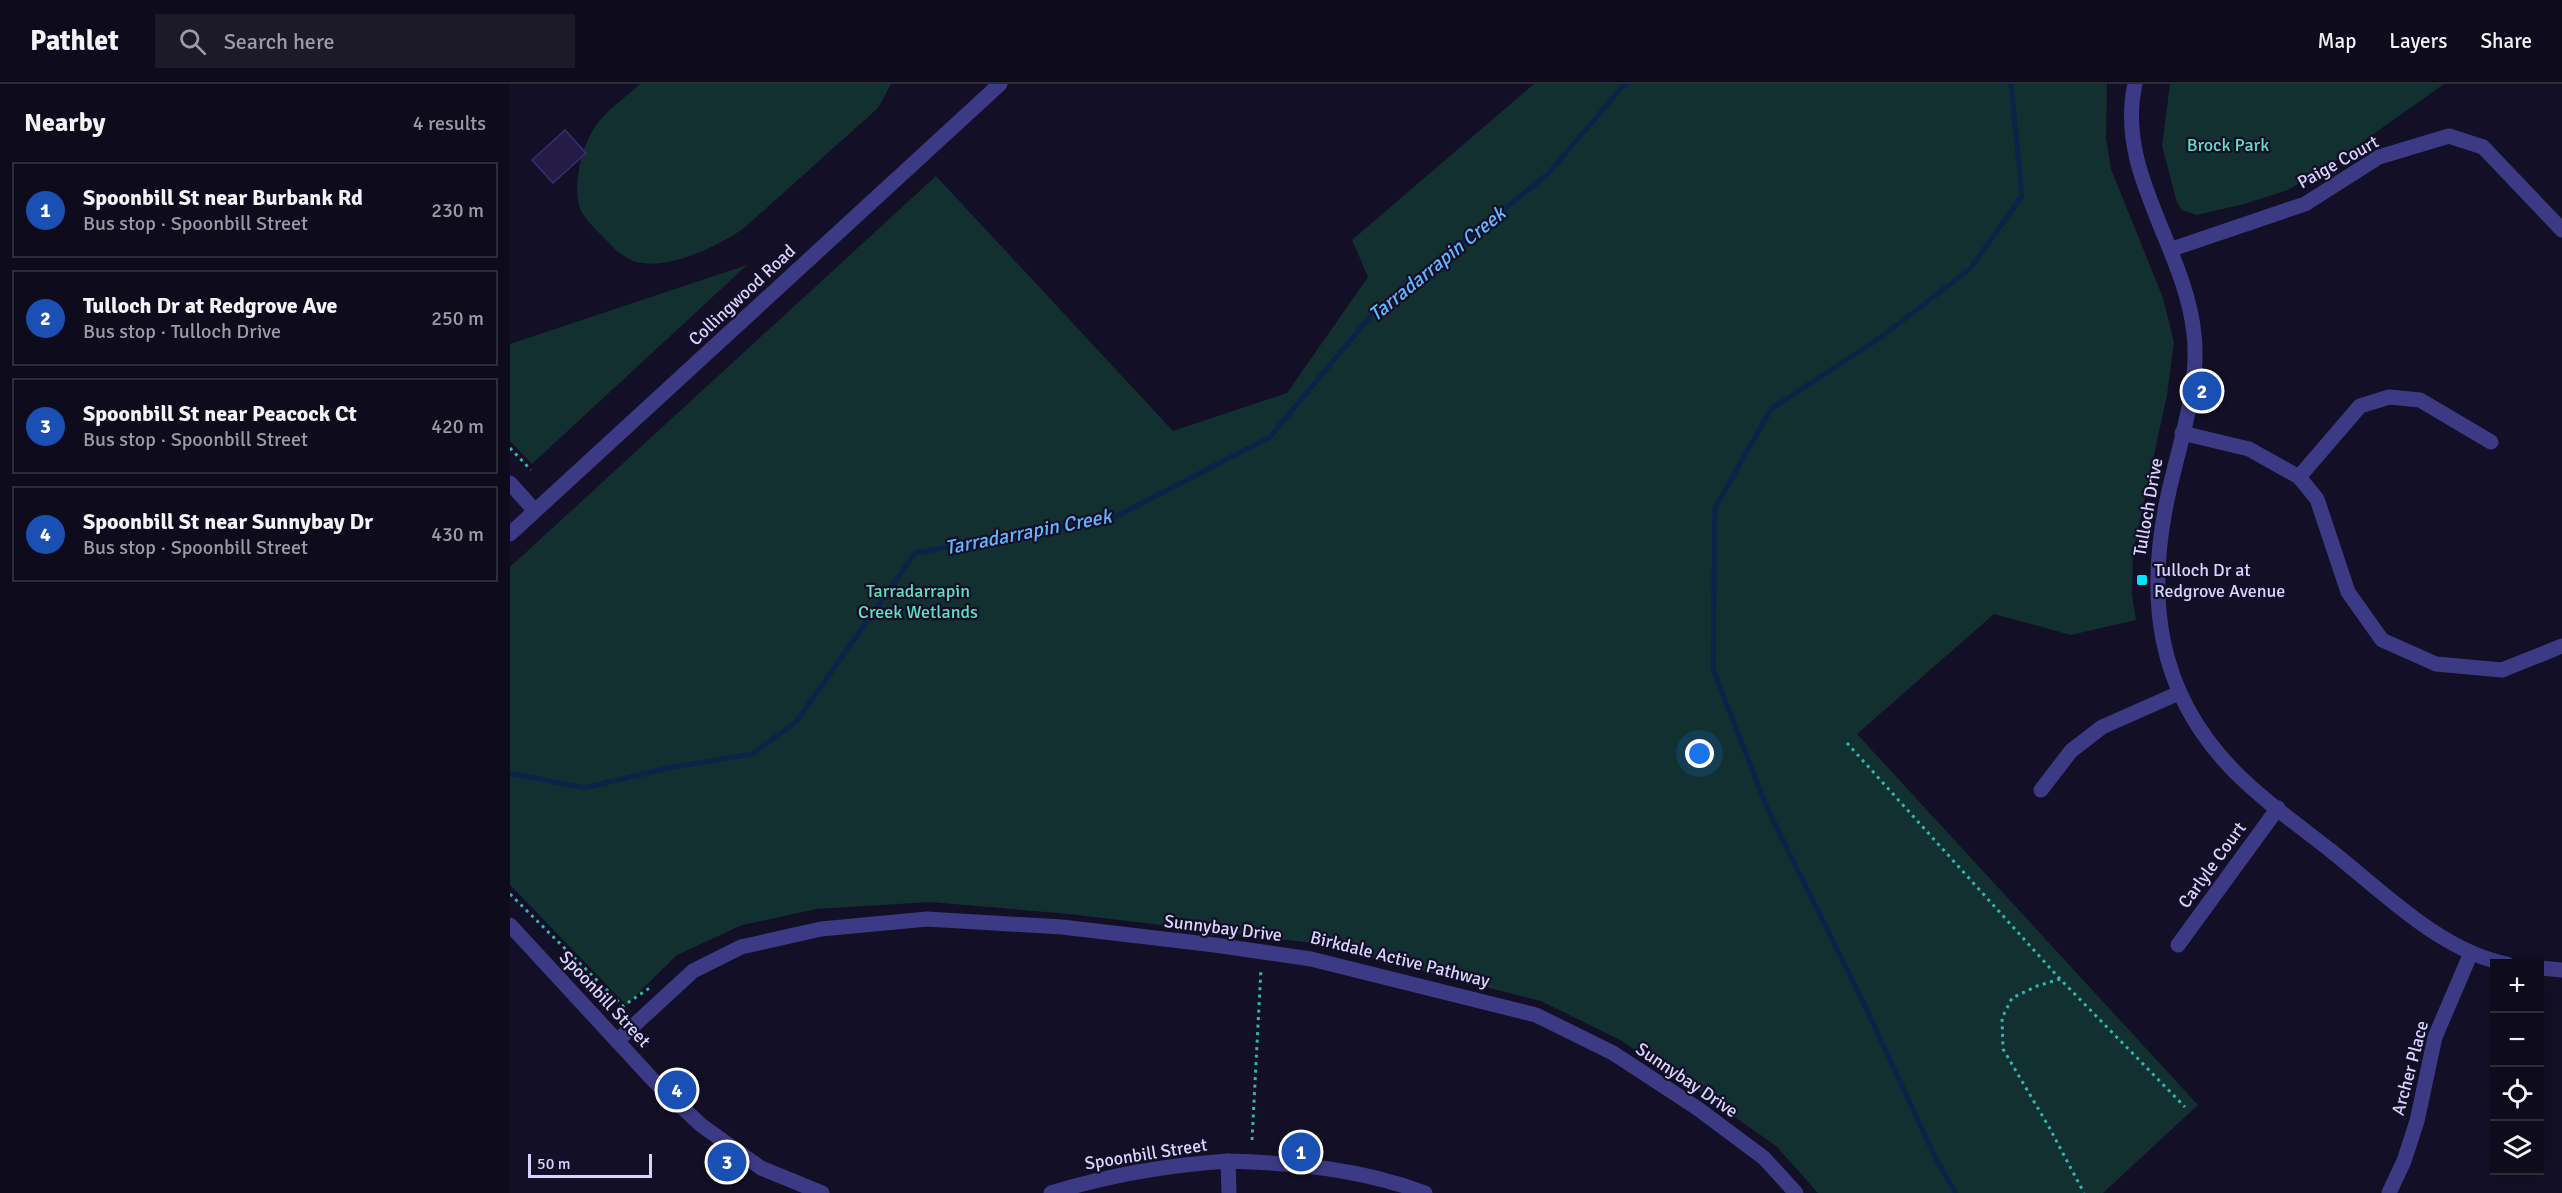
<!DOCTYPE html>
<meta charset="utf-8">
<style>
body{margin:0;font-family:Signika,sans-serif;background:#1c1929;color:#f1f3f6}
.controls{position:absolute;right:18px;bottom:18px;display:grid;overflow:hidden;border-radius:0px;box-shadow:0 6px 24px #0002}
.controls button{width:54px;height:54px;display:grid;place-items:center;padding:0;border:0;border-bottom:2px solid #2e2b3b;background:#0e0b1c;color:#f1f3f6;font:30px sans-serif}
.scale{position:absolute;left:18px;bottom:15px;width:124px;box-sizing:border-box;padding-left:6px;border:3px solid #d9d4ff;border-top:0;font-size:16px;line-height:21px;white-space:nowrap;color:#d9d4ff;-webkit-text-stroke:4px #130f26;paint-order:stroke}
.you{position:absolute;left:1190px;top:670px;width:21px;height:21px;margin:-15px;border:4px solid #fff;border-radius:50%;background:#1a73e8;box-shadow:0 0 0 9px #1a73e833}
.badge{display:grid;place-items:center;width:39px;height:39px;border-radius:50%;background:#ea580c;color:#fff;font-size:20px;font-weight:700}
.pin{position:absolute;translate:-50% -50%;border:3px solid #fff;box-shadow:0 2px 6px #0006}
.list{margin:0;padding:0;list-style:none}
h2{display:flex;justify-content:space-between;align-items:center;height:78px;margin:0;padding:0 24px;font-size:26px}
h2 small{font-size:20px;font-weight:400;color:#9b9ba3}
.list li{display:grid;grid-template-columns:39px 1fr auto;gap:18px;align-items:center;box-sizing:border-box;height:96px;margin:0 12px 12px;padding:0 12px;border:2px solid #2e2b3b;border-radius:0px}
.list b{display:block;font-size:22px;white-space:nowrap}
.list p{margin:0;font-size:20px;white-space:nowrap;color:#9b9ba3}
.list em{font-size:20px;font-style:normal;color:#9b9ba3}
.icon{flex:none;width:33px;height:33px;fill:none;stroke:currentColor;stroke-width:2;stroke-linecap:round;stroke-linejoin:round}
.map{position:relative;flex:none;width:2052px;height:1109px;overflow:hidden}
header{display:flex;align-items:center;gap:36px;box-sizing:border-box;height:84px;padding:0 30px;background:#0e0b1c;border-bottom:2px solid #2e2b3b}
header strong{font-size:28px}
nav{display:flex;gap:33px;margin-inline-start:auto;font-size:21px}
.search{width:420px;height:54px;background:#1c1929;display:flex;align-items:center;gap:15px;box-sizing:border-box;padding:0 21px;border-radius:0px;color:#9b9ba3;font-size:22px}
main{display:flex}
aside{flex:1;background:#0e0b1c}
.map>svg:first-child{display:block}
.green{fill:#12302f}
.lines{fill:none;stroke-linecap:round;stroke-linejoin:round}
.stream{stroke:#0c2248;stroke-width:5}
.building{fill:#241b47;stroke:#3b2d73;stroke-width:1.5}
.path{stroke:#2fb8b0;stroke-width:3;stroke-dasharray:3 4.5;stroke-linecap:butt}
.minor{stroke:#3d3a85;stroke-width:15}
.tertiary{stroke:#3d3a85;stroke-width:15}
.poi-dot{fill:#00e5ff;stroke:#130f26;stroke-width:2}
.labels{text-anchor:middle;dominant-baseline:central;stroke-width:4.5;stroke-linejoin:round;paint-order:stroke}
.park-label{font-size:18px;fill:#5fe0c0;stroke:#130f26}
.street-label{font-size:18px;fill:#d9d4ff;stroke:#130f26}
.poi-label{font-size:18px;fill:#d9d4ff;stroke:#130f26;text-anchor:start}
.water-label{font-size:20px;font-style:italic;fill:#62b6ff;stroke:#130f26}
</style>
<header>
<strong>Pathlet</strong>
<div class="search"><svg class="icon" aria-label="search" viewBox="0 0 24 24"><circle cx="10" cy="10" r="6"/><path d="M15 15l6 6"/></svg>Search here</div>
<nav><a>Map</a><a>Layers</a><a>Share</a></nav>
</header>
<main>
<aside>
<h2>Nearby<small>4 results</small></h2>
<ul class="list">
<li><span class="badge" style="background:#1a4fb4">1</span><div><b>Spoonbill St near Burbank Rd</b><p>Bus stop · Spoonbill Street</p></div><em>230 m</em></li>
<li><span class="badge" style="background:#1a4fb4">2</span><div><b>Tulloch Dr at Redgrove Ave</b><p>Bus stop · Tulloch Drive</p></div><em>250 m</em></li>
<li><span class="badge" style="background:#1a4fb4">3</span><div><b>Spoonbill St near Peacock Ct</b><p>Bus stop · Spoonbill Street</p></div><em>420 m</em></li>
<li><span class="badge" style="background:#1a4fb4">4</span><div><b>Spoonbill St near Sunnybay Dr</b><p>Bus stop · Spoonbill Street</p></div><em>430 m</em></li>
</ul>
</aside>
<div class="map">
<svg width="2052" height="1109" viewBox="0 0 2052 1109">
<rect width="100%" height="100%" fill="#130f26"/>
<g class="green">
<path d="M130 0H381L368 24 234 144C208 162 160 186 127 178 117 176 104 165 97 157 88 147 73 135 69 121 63 96 73 57 89 37 100 24 117 12 130 0Z"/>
<path d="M1024 0H1597L1596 54 1601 85 1653 214 1664 258 1657 311 1623 468 1622 511 1626 536 1561 551 1484 530 1347 650 1688 1021 1593 1109H1308L1266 1062 1162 989 1110 956 1031 917 802 859 559 830 420 818 307 825 232 841 167 871 116 921 0 801V483L426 92 663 347 777 309 858 193 842 156Z"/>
<path d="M1660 0H1934L1817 83 1778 106 1734 120 1687 131 1672 126 1667 119 1652 62Z"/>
<path d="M237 181 22 380 0 357V260Z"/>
</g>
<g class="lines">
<g class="stream">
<path d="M0 689 74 704 158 684 242 670 286 638 405 469 605 433 760 353 864 228 1038 90 1113 2 1117 0"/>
<path d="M1446 1109 1426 1075 1355 922 1257 724 1203 585 1205 424 1261 325 1371 253 1460 185 1512 112 1501 0"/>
</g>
</g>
<path class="building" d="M55 46 76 69 43 99 22 76Z"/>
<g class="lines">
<g class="path">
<path d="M0 364 21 386"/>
<path d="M1337 659 1550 895 1675 1023"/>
<path d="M0 810 113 922 141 903"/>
<path d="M1550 895 1527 902 1502 914 1492 934 1493 965 1539 1043 1574 1109"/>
<path d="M742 1056 751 884"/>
</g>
<g class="minor">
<path d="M1662 165 1795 120 1869 73 1939 52 1973 63 2052 146"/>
<path d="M1672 349 1739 365 1789 393 1807 415 1838 508 1872 556 1926 580 1992 586 2052 562"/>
<path d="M1789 393 1850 322 1879 313 1910 316 1981 358"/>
<path d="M0 399 25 427"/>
<path d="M1531 706 1561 667 1592 643 1669 609"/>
<path d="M1668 861 1768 724"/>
<path d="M107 957 183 887 231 863 311 845 417 835 552 843 705 861 801 875 1026 931 1103 969 1187 1024 1254 1074 1286 1109"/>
<path d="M718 1077C785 1079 851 1085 915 1109"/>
<path d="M1879 1109 1894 1077 1907 1037 1925 953 1961 869"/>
</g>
<g class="tertiary">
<path d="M1625 0C1605 88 1675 163 1684 250 1690 300 1670 358 1659 407 1635 513 1646 608 1725 688 1754 717 1788 741 1820 766 1872 807 1930 867 1997 880"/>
<path d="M0 450 490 0"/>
<path d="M0 841 144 997 191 1041 251 1084 312 1109"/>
<path d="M2030 884 2052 886"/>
<path d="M541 1109C599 1091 658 1081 718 1077L719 1109"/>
</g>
</g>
<rect class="poi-dot" x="1626" y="490" width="12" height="12" rx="3"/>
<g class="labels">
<g class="park-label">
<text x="1718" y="61">Brock Park</text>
<text x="408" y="507">Tarradarrapin<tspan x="408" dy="21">Creek Wetlands</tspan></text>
</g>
<g class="street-label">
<text transform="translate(1828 78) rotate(-29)">Paige Court</text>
<text transform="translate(232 211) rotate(-43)">Collingwood Road</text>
<text transform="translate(1638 423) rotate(-80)">Tulloch Drive</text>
<text transform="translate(1702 781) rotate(-54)">Carlyle Court</text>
<text transform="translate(713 844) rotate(7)">Sunnybay Drive</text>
<text transform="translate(890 875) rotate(14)">Birkdale Active Pathway</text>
<text transform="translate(95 915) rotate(47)">Spoonbill Street</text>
<text transform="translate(1900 984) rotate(-75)">Archer Place</text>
<text transform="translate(1177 996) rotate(34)">Sunnybay Drive</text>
<text transform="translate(636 1070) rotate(-9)">Spoonbill Street</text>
</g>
<g class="poi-label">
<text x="1644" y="486">Tulloch Dr at<tspan x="1644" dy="21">Redgrove Avenue</tspan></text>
</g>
<g class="water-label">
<text transform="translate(927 180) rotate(-39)">Tarradarrapin Creek</text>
<text transform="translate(518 448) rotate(-11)">Tarradarrapin Creek</text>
</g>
</g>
</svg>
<div class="controls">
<button>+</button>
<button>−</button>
<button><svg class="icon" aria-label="locate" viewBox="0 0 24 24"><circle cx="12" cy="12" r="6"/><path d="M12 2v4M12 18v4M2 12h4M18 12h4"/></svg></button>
<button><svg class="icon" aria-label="layers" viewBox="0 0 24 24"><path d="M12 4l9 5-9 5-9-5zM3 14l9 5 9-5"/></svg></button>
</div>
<div class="scale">50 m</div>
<div class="you"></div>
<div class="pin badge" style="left:791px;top:1068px;background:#1a4fb4">1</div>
<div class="pin badge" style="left:1692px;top:307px;background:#1a4fb4">2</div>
<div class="pin badge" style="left:217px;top:1078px;background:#1a4fb4">3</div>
<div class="pin badge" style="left:167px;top:1006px;background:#1a4fb4">4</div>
</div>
</main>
